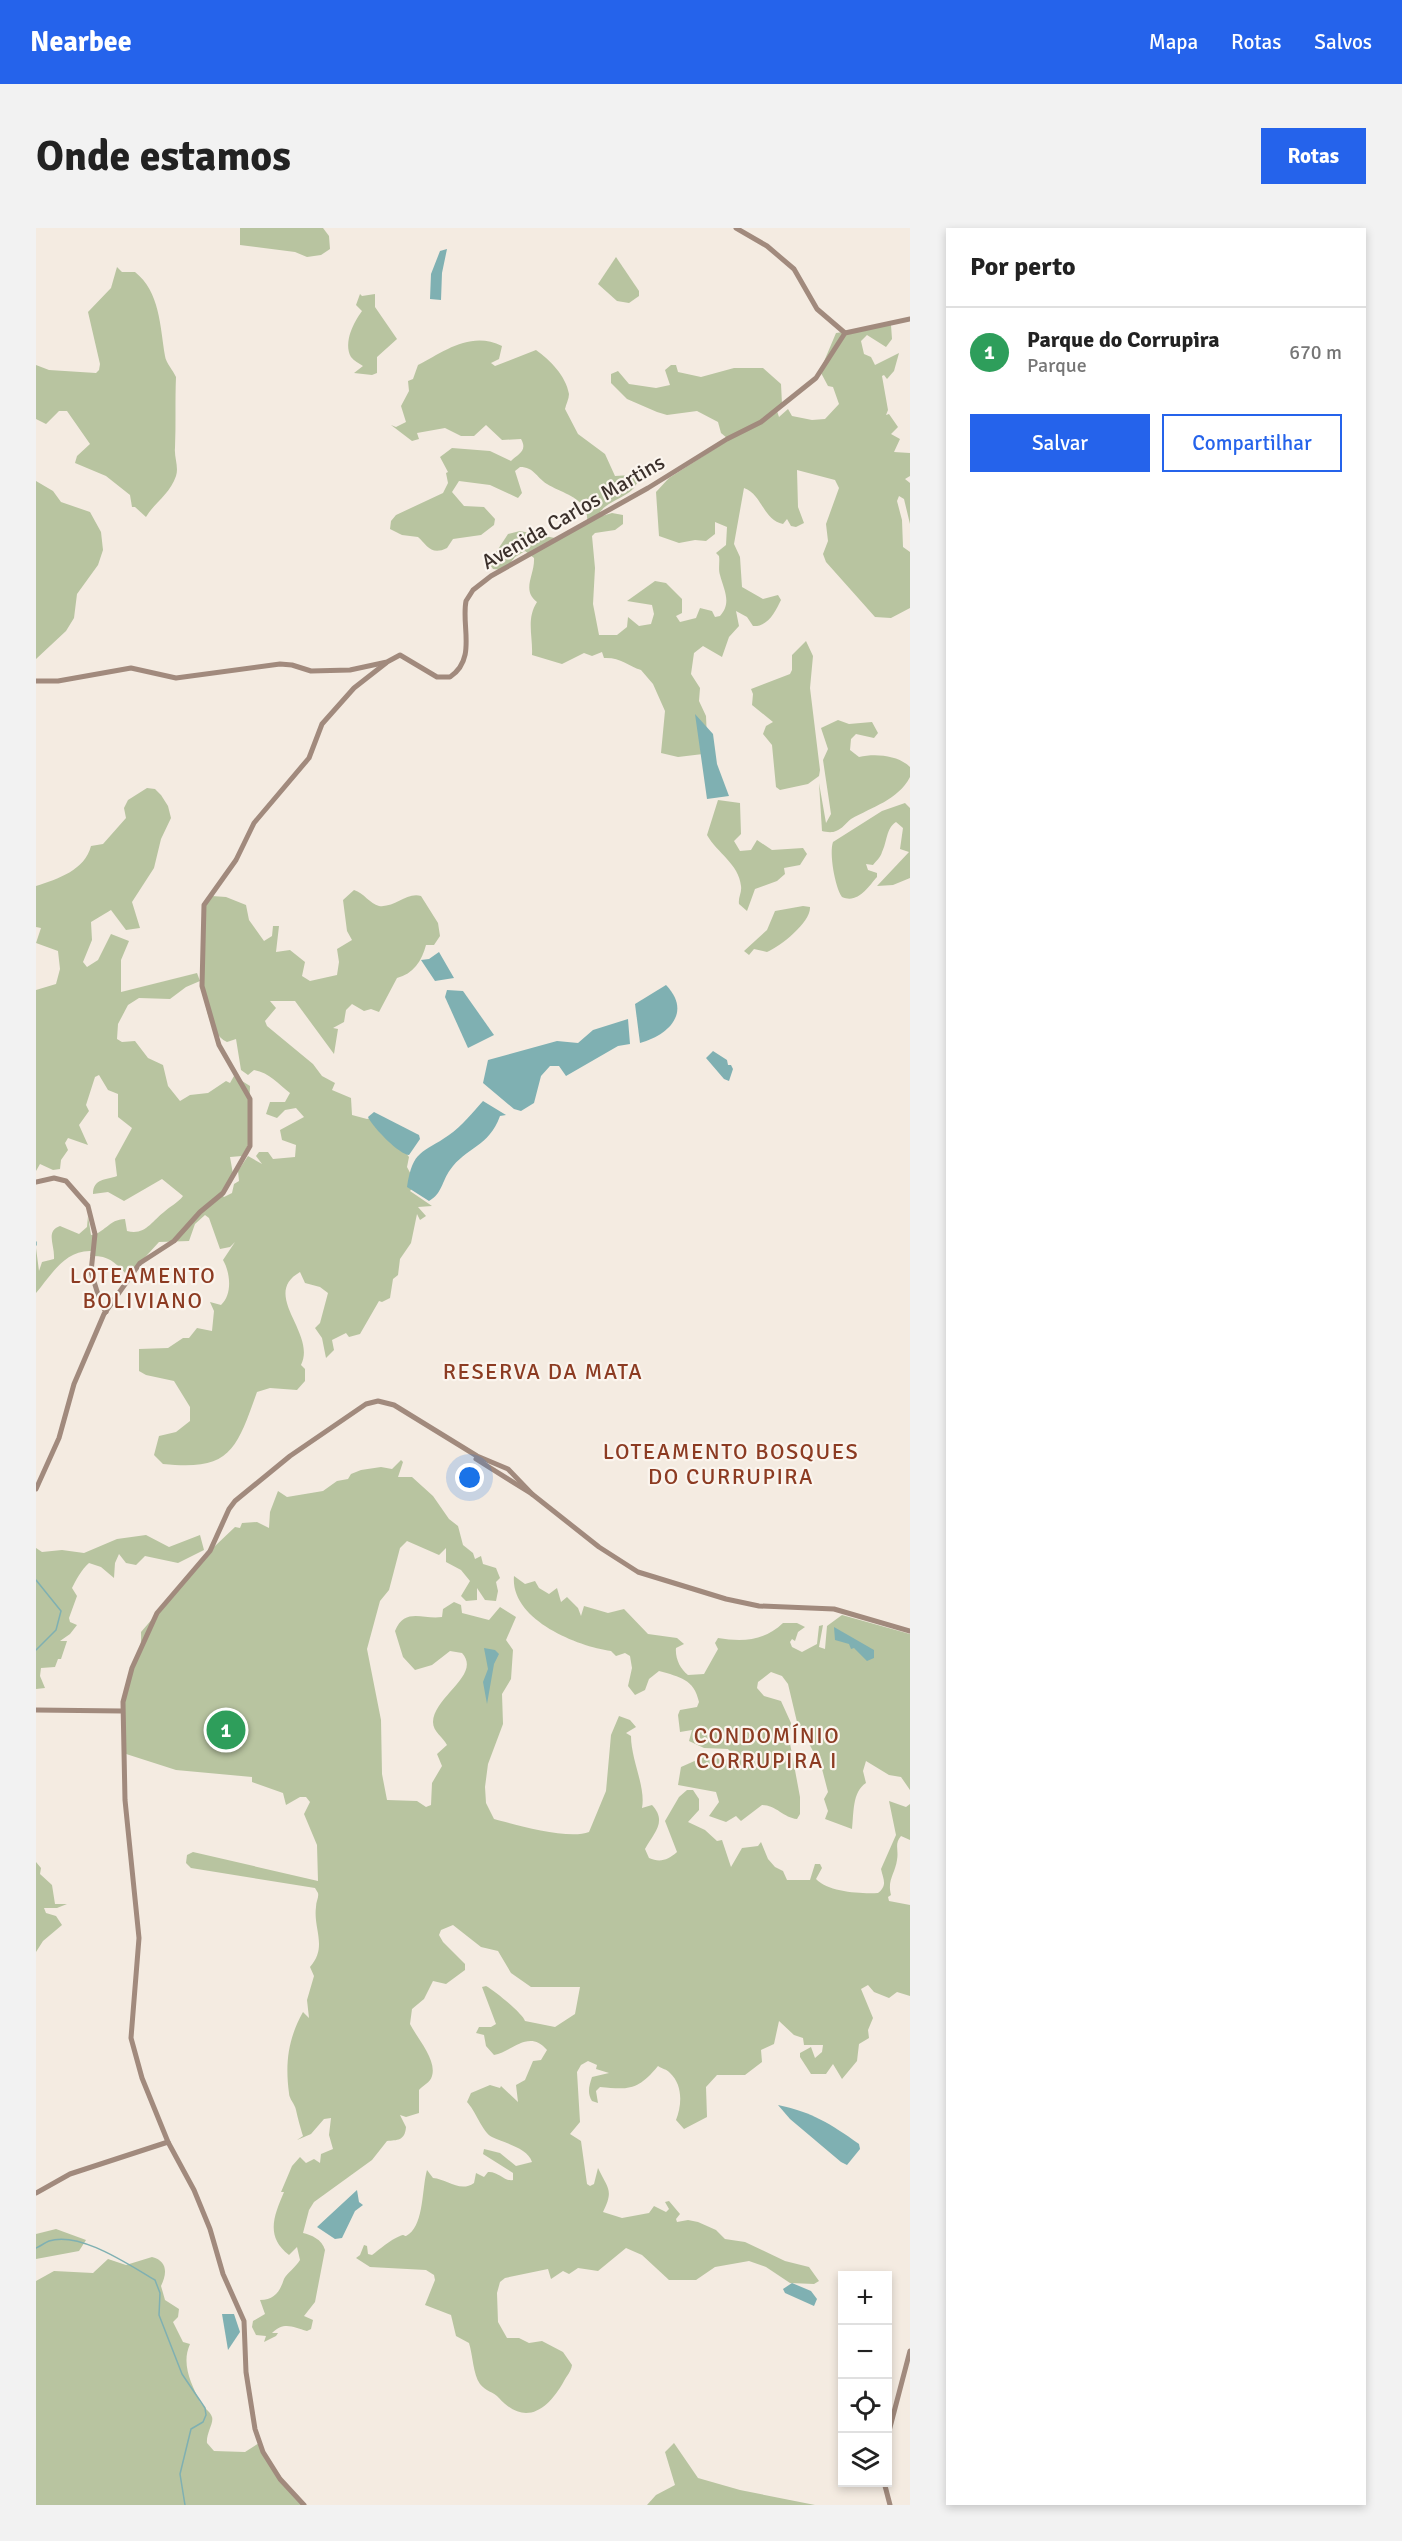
<!DOCTYPE html>
<html lang="pt">
<meta charset="utf-8">
<style>
body{margin:0;font-family:Signika,sans-serif;background:#f2f2f2;color:#222}
.controls{position:absolute;right:18px;bottom:18px;display:grid;overflow:hidden;border-radius:0px;box-shadow:0 3px 9px #0003}
.controls button{width:54px;height:54px;display:grid;place-items:center;padding:0;border:0;border-bottom:2px solid #e0e0e0;background:#fff;color:#222;font:30px sans-serif}
.you{position:absolute;left:434px;top:1250px;width:21px;height:21px;margin:-15px;border:4px solid #fff;border-radius:50%;background:#1a73e8;box-shadow:0 0 0 9px #1a73e833}
.badge{display:grid;place-items:center;width:39px;height:39px;border-radius:50%;background:#2563eb;color:#fff;font-size:20px;font-weight:700}
.pin{position:absolute;translate:-50% -50%;border:3px solid #fff;box-shadow:0 2px 6px #0006}
.list{margin:0;padding:0;list-style:none}
h2{display:flex;justify-content:space-between;align-items:center;height:78px;margin:0;padding:0 24px;font-size:26px}
h2 small{font-size:20px;font-weight:400;color:#767676}
.list li{display:grid;grid-template-columns:39px 1fr auto;gap:18px;align-items:center;box-sizing:border-box;height:90px;padding:0 24px;border-top:2px solid #e0e0e0}
.list b{display:block;font-size:22px;white-space:nowrap}
.list p{margin:0;font-size:20px;white-space:nowrap;color:#767676}
.list em{font-size:20px;font-style:normal;color:#767676}
.actions{display:flex;gap:12px;padding:18px 24px}
.actions a{flex:1;padding:14px 0;border:2px solid #2563eb;border-radius:0px;text-align:center;font-size:21px;color:#2563eb}
.actions .main{background:#2563eb;color:#fff}
.icon{flex:none;width:33px;height:33px;fill:none;stroke:currentColor;stroke-width:2;stroke-linecap:round;stroke-linejoin:round}
.map{position:relative;flex:none;width:874px;height:2277px;overflow:hidden;border-radius:0px}
header{display:flex;align-items:center;gap:36px;box-sizing:border-box;height:84px;padding:0 30px;background:#2563eb;color:#fff}
header strong{font-size:28px}
nav{display:flex;gap:33px;margin-inline-start:auto;font-size:21px}
.intro{display:flex;align-items:center;justify-content:space-between;box-sizing:border-box;height:144px;padding:0 36px}
h1{margin:0;font-size:42px}
.button{padding:15px 27px;border-radius:0px;background:#2563eb;color:#fff;font-size:21px;font-weight:700}
main{display:flex;gap:36px;padding:0 36px}
aside{flex:1;background:#fff;border-radius:0px;box-shadow:0 3px 9px #0003}
.map>svg:first-child{display:block}
.green{fill:#b8c4a0}
.water{fill:#7fb0b2}
.lines{fill:none;stroke-linecap:round;stroke-linejoin:round}
.stream{stroke:#7fb0b2;stroke-width:1.5}
.secondary{stroke:#a18a7d;stroke-width:5}
.labels{text-anchor:middle;dominant-baseline:central;stroke-width:4.5;stroke-linejoin:round;paint-order:stroke}
.street-label{font-size:21px;fill:#3b302b;stroke:#fbf5ee}
.neighbourhood-label{font-size:22px;letter-spacing:1.5px;fill:#8c3b22;stroke:#fbf5ee}
</style>
<header>
<strong>Nearbee</strong>
<nav><a>Mapa</a><a>Rotas</a><a>Salvos</a></nav>
</header>
<div class="intro"><h1>Onde estamos</h1><a class="button">Rotas</a></div>
<main>
<div class="map">
<svg width="874" height="2277" viewBox="0 0 874 2277">
<rect width="100%" height="100%" fill="#f4ebe1"/>
<g class="green">
<path d="M204 0H287L293 8 294 21 285 27 271 29 259 24 204 17Z"/>
<path d="M580 29 603 63V68L593 75 581 73 562 56Z"/>
<path d="M81 39 86 44H99C124 64 124 98 129 128 130 135 137 142 140 149 139 172 140 196 139 220 138 229 143 239 140 248 134 266 119 274 110 289L99 279H96L94 267 70 248 39 235 41 228 54 216 31 183H23L10 196 0 191V137L13 142 60 145 63 142 64 136 52 84 75 60Z"/>
<path d="M324 66 326 68 339 66V79L361 111 341 129V145L336 147 318 145 327 138C323 135 318 133 315 129 307 114 318 94 326 83L320 77Z"/>
<path d="M855 97 856 111 850 119 831 107 825 113 828 126 835 129 839 137 863 125 858 143 851 151 848 147 846 148 852 182 850 187 853 186 862 199 855 206 864 211 858 224 874 225V248L869 251 874 255V296L868 271 863 268 861 273 866 292 867 319 874 324V380L855 390 839 389 790 334 787 326 792 313 790 296 803 260 799 252 761 242 762 279 768 295 760 299 755 298 751 291 747 296C727 292 726 266 708 260L698 316 704 329 706 359 727 371 742 367 745 372C739 384 732 399 717 398L711 389 700 383 703 398 693 409 686 429 667 418 658 425 655 446 664 460 663 473 670 488 671 511 667 526 642 529 625 525 629 483 617 456 605 442C592 438 584 429 568 430L566 424 556 428 548 425 526 436 496 427C497 408 490 391 501 374 485 362 499 347 498 330L489 323 479 329 469 342 457 341 453 335 472 306 484 303 519 310 551 295C554 270 527 266 511 256 500 249 498 239 484 239L479 243 486 265 482 270 454 257 423 253 416 264 428 278 448 279 459 291 458 297 445 307 417 311 411 320C395 328 391 317 382 309L366 307 354 301 355 293 360 287 407 265 412 255 410 245 412 244 404 229 416 220 454 223 475 233C482 226 492 223 485 211L466 212 450 197 438 208H425L409 200 381 205 383 211 376 213 355 197 360 199 370 194 365 178 373 163 372 153 377 151 382 137C407 124 435 102 466 118L463 131 455 135 459 138 500 122C514 132 530 148 533 166 533 171 530 176 529 181L542 206 569 226 579 248 596 247 602 253C595 270 575 270 564 284L566 288 576 285 587 287V296L579 302 559 305 556 308 559 340 557 376 563 407H581L591 399 592 389 603 398 615 396 618 386 616 377 591 373 619 353 630 355 646 371V385L640 388 644 394 660 390 664 380 676 383 679 389 684 388C696 375 688 362 684 347 682 341 684 334 683 328L680 325 690 317 691 299 679 294V306L670 313 659 312 643 315 623 308 620 264 633 250 691 213V210L685 205 682 194 661 183 631 187 621 184 591 171 575 155V146L582 143 593 156 620 160 634 157 629 142 635 137H640L642 144 665 149 698 140H727L745 156 746 176 741 183 743 189 752 181 756 188 776 192 789 191 803 176 797 159 792 158 784 143 800 105Z"/>
<path d="M0 253 17 263 25 274 54 284 65 304 67 322 62 337 41 366 38 390 30 403 0 431Z"/>
<path d="M770 413 777 428 774 460 784 542 783 548 772 556 744 562 740 559 736 517 727 506 730 498 737 494 716 477 717 466 715 461 754 446 756 442V427Z"/>
<path d="M802 492 813 496 836 494 842 505 838 510 820 506 815 511 814 522 823 529C841 525 863 528 874 539V549C862 572 836 579 815 591 810 595 806 601 800 603 796 605 790 604 786 603L783 555 790 595 795 586 787 532 792 521 785 500Z"/>
<path d="M111 560 119 561 125 567 132 578 135 590 125 611 118 640 96 674 104 700 90 702 75 682 55 694 56 712 47 734 51 739 62 732 75 706 93 713 85 732V764L161 745 164 753 150 759 134 771 103 770 92 777 82 796 81 811 86 814 99 813 112 830 127 837 132 858 144 873 154 867 172 865 190 853 194 855 198 848 214 858 212 917 206 928 194 929 197 946 186 967 188 969 196 965 198 956 203 953 202 943 212 928 226 936 220 928 223 924H232L237 931 259 929 260 917 246 912 244 902 268 889 260 880 249 882 241 890 230 886 234 874H249L254 865C242 856 234 845 218 842L212 847 205 842 200 811 191 814C157 798 169 711 169 678L176 668 190 669 210 677 213 692 228 713 236 708 237 698H243L240 724 254 722 269 734 266 748 274 753 301 747 303 734 301 721 316 712 311 703 307 672 318 662C328 665 334 676 343 678 359 680 370 664 385 668L402 695 404 708 398 717H390C386 733 377 746 361 750L343 784 335 781 328 783 316 776 310 782 308 794 297 800 302 801 298 826 259 773H234L240 780 229 793 231 798 277 836 286 848 299 855 296 862 315 870 316 887 331 891 342 888 373 929 371 939 380 956 374 963 396 978 382 979 390 988 384 992 381 986 375 1015 364 1031 362 1047 357 1051 354 1070 346 1074 343 1073 324 1106 313 1109 310 1105 296 1112 298 1122 290 1130 286 1110 279 1100 284 1095 292 1065 284 1059 269 1055 264 1044C224 1067 281 1105 265 1137L269 1141V1153L261 1162 234 1160 221 1164C200 1223 194 1243 127 1236L118 1227 123 1208 140 1204 154 1193V1179L138 1153 110 1147 103 1143V1121L132 1120 147 1110H153L161 1100 176 1103 178 1083 174 1074 185 1077C197 1066 194 1044 187 1032L199 1014 194 1019 184 1021 173 990 169 987 159 996 153 1013 123 1014 92 1048C80 1035 73 1027 54 1028L55 1023C28 1022 14 1049 0 1065V1020L3 1043 6 1034 18 1031C19 1017 9 1003 24 998L43 1006 51 999 52 988 55 1007C68 1006 73 991 89 991L91 1003C109 1008 116 993 128 984 134 978 142 975 147 968L126 951 88 973 72 964 57 966C57 950 71 952 81 948L79 931 96 900 82 889V866L72 862 63 847 59 849 50 877 53 883 43 897 52 917 32 910 29 915 32 922 25 932 24 941 17 942 4 936 0 943V762L20 756 24 741 22 723 0 715 5 700 0 699V658C22 651 49 642 55 618L67 616 90 590 88 580 92 572Z"/>
<path d="M682 572 704 575 705 606 698 613 704 623 715 622 721 612 736 622 767 620 771 626 764 637 748 640 749 646 741 653 719 661 711 683 703 676C702 669 706 665 705 658 703 636 681 625 671 607Z"/>
<path d="M869 575 874 580V650L857 657 841 658 873 624 864 621 867 600 860 594C850 600 851 615 846 624 845 629 840 633 837 637L830 636 832 642 841 645V649C832 659 822 676 806 669 799 659 793 625 797 614L846 583Z"/>
<path d="M767 678 774 679C775 694 745 718 731 724L718 721 713 727 708 723 731 702 739 683Z"/>
<path d="M365 1232 367 1234 362 1249H376L397 1268 413 1291 422 1298 427 1317 437 1325 439 1331 445 1328 447 1336 460 1340 464 1350 460 1354 462 1363 460 1373 449 1372 441 1360V1372L430 1373 425 1368 434 1353 425 1342 410 1334V1320L403 1327 371 1313 364 1320 353 1362 344 1373 331 1421 345 1492 346 1546 351 1572 381 1573 390 1579 395 1577 396 1555 406 1538 401 1526 411 1517C407 1509 397 1504 397 1494 398 1468 446 1447 426 1425L414 1423 396 1437 379 1442 367 1429 359 1403C369 1379 387 1392 406 1389L407 1381 418 1374 425 1377 426 1385 453 1392 464 1379 480 1389 470 1412 477 1422 475 1451 466 1466 467 1496 452 1536 449 1559 450 1575 458 1591C480 1597 533 1612 553 1604L570 1563 575 1507 583 1488 594 1492 600 1499 590 1505 595 1508C595 1532 610 1559 606 1580L616 1577C632 1594 617 1606 609 1621L613 1630C624 1635 632 1632 641 1624L629 1593 643 1569 651 1562H657L663 1571V1582L652 1594 669 1602 681 1613 686 1612 695 1639 706 1620 722 1618 725 1614 732 1631 739 1639 747 1643 751 1652H774L779 1636H784L786 1640 780 1651C792 1664 825 1666 842 1665 852 1657 847 1651 845 1641L860 1607 853 1573 870 1579 874 1576V1612L865 1608C858 1616 863 1622 861 1632 859 1646 851 1652 855 1667L852 1669 853 1673 874 1677V1768L861 1764 853 1770 838 1764 832 1757 825 1761 837 1790 832 1802 833 1810 823 1816 821 1833 806 1851 797 1836 790 1846H775L764 1829V1825L775 1819 779 1830 786 1824 787 1817H768L767 1810 758 1807 743 1793 738 1816 725 1822 726 1834 709 1847H681L670 1859 671 1889 648 1901 640 1892C646 1877 647 1857 634 1845 631 1841 626 1841 622 1838 602 1862 594 1862 564 1859L560 1863 562 1875 556 1873C551 1865 553 1858 556 1849L573 1845 560 1841 561 1837 552 1833 545 1837 541 1844 544 1894 534 1906 545 1913 551 1956 554 1958 558 1956 562 1940C572 1961 578 1962 567 1984L586 1990 613 1985 618 1978 630 1984 633 1981 629 1974 633 1973 644 1986 640 1991 641 1994 652 1992 662 1994 680 2002 689 2011 709 2014 749 2033 773 2039 783 2053 778 2056 754 2055 730 2039 713 2033 679 2039 660 2052H633L606 2027 590 2020 562 2043 542 2040 533 2046 527 2043 515 2051 512 2041 469 2050 464 2054 461 2065 462 2094 471 2110H483L493 2115 506 2113 527 2124 536 2137C535 2144 531 2147 528 2153 512 2182 489 2199 463 2170 458 2164 449 2163 444 2156 437 2146 437 2128 433 2115L420 2108 415 2087 389 2077 399 2052 398 2047 390 2042 334 2039 320 2030 324 2027 328 2017 331 2018 332 2026 336 2027C344 2021 354 2012 364 2008 371 2005 366 2011 373 2006 388 1995 386 1959 391 1942L397 1950C411 1951 424 1965 438 1955L440 1945 448 1949 452 1944C462 1943 469 1954 477 1952V1945L447 1926 448 1921 464 1925 480 1938 496 1934C492 1920 468 1915 456 1909 447 1905 439 1882 431 1874L435 1865 454 1857 464 1860 465 1858 482 1874 480 1857 489 1852 497 1833 505 1832 511 1822C493 1801 477 1823 458 1827L450 1818 448 1807 440 1805 443 1799H455L460 1796 446 1759 450 1758C458 1762 487 1786 489 1793L519 1799 539 1786 544 1759H495L475 1745 462 1723 445 1719 417 1697 405 1702 403 1707 407 1714 429 1736V1742L410 1756 397 1753 388 1771 376 1781 374 1796C381 1810 401 1832 396 1848 394 1855 387 1857 383 1862V1885L370 1889 364 1887 370 1899C369 1913 361 1912 351 1913L336 1932 278 1974 273 1982 267 2005C275 2007 286 2011 289 2022L279 2074 268 2088 277 2092 275 2101 271 2103C257 2099 248 2093 236 2105H242L240 2108 228 2114 230 2108 220 2107 216 2099 217 2093 229 2086 224 2072C239 2072 244 2063 248 2051 251 2045 260 2039 264 2032L261 2019 253 2027C229 2008 238 1988 248 1964H245L256 1938 264 1929 270 1935 278 1931 284 1935 285 1926 297 1921 293 1907 295 1890 288 1891 275 1906 261 1912 267 1908C264 1898 262 1891 260 1882 259 1876 253 1871 253 1865 249 1835 252 1811 267 1784L273 1790 271 1772 278 1748 274 1739C292 1719 277 1701 280 1679 280 1673 283 1670 282 1665L279 1660 155 1640 150 1635 151 1627 157 1624 282 1653 281 1617 268 1586 274 1574 270 1569H264L250 1577 247 1565 216 1554V1549L140 1542 87 1525C88 1502 86 1477 93 1454 99 1433 106 1428 105 1404L179 1318 199 1299 204 1300 206 1295 221 1294 233 1300 234 1284 242 1263 251 1269 287 1263 301 1253 312 1251 315 1246 325 1242 345 1239 356 1241Z"/>
<path d="M110 1307 133 1319 164 1307 168 1322 142 1335 109 1328 100 1337 90 1335 83 1326 79 1335 78 1350 65 1339 53 1335C45 1342 40 1352 36 1360L41 1368 33 1390 34 1394 41 1397 34 1406 24 1413H31L25 1431H22L19 1439 5 1440 4 1448 9 1460 0 1461V1320L6 1324 26 1322 48 1325 81 1311Z"/>
<path d="M478 1348 489 1356 499 1353 503 1360 513 1366 521 1360 525 1374 531 1369 542 1380 545 1388 548 1378 572 1385 588 1381 612 1406 641 1410 648 1416 640 1420C639 1430 644 1441 652 1447L668 1446 682 1421 679 1415 682 1410C707 1414 728 1413 747 1395H761L769 1399 762 1404 759 1413 756 1411 754 1414 756 1419 766 1424 781 1416 783 1398 787 1397 783 1419 789 1421 791 1398 806 1387 874 1406V1562L865 1549 853 1547 830 1533 827 1543 830 1555C816 1564 818 1585 816 1601L789 1591 792 1583 788 1571 792 1564 786 1541 778 1531 777 1523 761 1494 752 1456 746 1448 735 1444 722 1454 721 1460 728 1468 745 1473 755 1495 753 1510 764 1569V1586L761 1591C748 1590 740 1577 726 1577L705 1593 700 1588 690 1594 673 1588 683 1574 680 1564 642 1557 645 1539 672 1527 689 1533 696 1526 692 1521 668 1520 653 1513 656 1502 644 1504 642 1487 644 1482 661 1479 663 1474C658 1451 644 1449 623 1443L613 1451 609 1462 599 1467 592 1458 596 1440 594 1428 589 1425 580 1428 575 1423C540 1418 474 1391 478 1348Z"/>
<path d="M0 1634 5 1640 4 1646 16 1657 19 1676H31L21 1680H8L10 1685 20 1688 26 1697 7 1713 0 1724Z"/>
<path d="M20 2001 50 2012 43 2023 0 2031V2006Z"/>
<path d="M116 2029C132 2033 131 2046 125 2058L129 2072 143 2081 142 2089 137 2094 147 2114 154 2116C145 2136 155 2155 164 2174 167 2179 174 2183 176 2189 178 2195 170 2205 171 2215L178 2223 209 2224 223 2215 231 2231 267 2277H0V2053L18 2043 57 2045 72 2031 90 2037Z"/>
<path d="M638 2215 662 2250 704 2262 779 2277H611L620 2267 639 2257 629 2224Z"/>
</g>
<g class="water">
<path d="M411 21 406 45 405 72 394 71 395 46 404 23Z"/>
<path d="M659 486 677 506 681 536 693 568 671 571Z"/>
<path d="M403 724 418 750 399 753 385 732 393 731Z"/>
<path d="M630 757C656 784 633 807 604 815L599 776Z"/>
<path d="M411 762 427 763 458 807 432 820 409 769Z"/>
<path d="M592 791 594 816 582 818 530 848 523 838H514L505 848 498 875 485 883 478 881 447 855 452 832 521 813 542 815 557 802Z"/>
<path d="M677 823 691 832 692 837H695L697 841 693 853 688 851 670 830Z"/>
<path d="M447 873 470 887 464 888C453 919 430 919 414 942 406 953 406 966 393 973L371 959C377 921 386 926 413 907 426 898 437 884 447 873Z"/>
<path d="M338 884 383 907 384 911 373 927C364 927 337 900 332 889Z"/>
<path d="M798 1399 838 1422V1430L831 1433 818 1420 815 1421 813 1416 799 1412Z"/>
<path d="M448 1420 459 1422 463 1426 458 1436 451 1476 447 1454 452 1441Z"/>
<path d="M742 1877C778 1885 793 1895 823 1916L824 1921 811 1937 805 1934 754 1891Z"/>
<path d="M321 1962 323 1974 327 1977 319 1983 306 2010 299 2011 281 1999Z"/>
<path d="M756 2055 775 2063 781 2071 778 2078 749 2065 747 2061Z"/>
<path d="M186 2086H198L204 2104 192 2122Z"/>
</g>
<g class="lines">
<g class="stream">
<path d="M0 1014V1017"/>
<path d="M0 1352 25 1383 20 1402 0 1422"/>
<path d="M0 2020C5 2018 8 2015 13 2013 44 2003 93 2037 119 2052L124 2065 123 2087 146 2146 169 2180 170 2187 167 2194 155 2201 144 2246 149 2277"/>
</g>
<g class="secondary">
<path d="M700 0 731 18 758 41 781 81 809 105"/>
<path d="M0 453H22L95 440 140 450 244 436 256 437 275 443 314 442 351 434 364 427 401 449H414C441 431 425 398 430 373L437 362 455 348 612 260 691 211 725 194 780 150 809 105 874 91"/>
<path d="M0 954 18 950 30 953 52 978 59 1006 55 1044 65 1076 70 1084"/>
<path d="M440 1231 496 1266 563 1319 602 1344 690 1371 723 1378 798 1381 874 1403"/>
<path d="M0 1261 23 1210 38 1156 68 1086 104 1035 138 1013 164 984 187 965 214 918V871L183 817 166 758 168 677 200 632 218 595 273 530 286 496 318 460 350 435"/>
<path d="M0 1482 86 1483"/>
<path d="M0 1965 34 1946 132 1914"/>
<path d="M852 2207 874 2123"/>
<path d="M848 2254 854 2277"/>
<path d="M268 2277 244 2251 227 2224 219 2201 210 2144 208 2093 187 2046 174 2001 158 1962 132 1914 106 1850 95 1810 103 1710 89 1572 87 1474 96 1440 121 1385 174 1323 193 1281 199 1273 254 1228 330 1176 342 1173 358 1177 441 1228 472 1241 496 1266"/>
</g>
</g>
<g class="labels">
<g class="street-label">
<text transform="translate(537 284) rotate(-30)">Avenida Carlos Martins</text>
</g>
<g class="neighbourhood-label">
<text x="107" y="1047">LOTEAMENTO<tspan x="107" dy="25">BOLIVIANO</tspan></text>
<text x="507" y="1143">RESERVA DA MATA</text>
<text x="695" y="1223">LOTEAMENTO BOSQUES<tspan x="695" dy="25">DO CURRUPIRA</tspan></text>
<text x="731" y="1507">CONDOMÍNIO<tspan x="731" dy="25">CORRUPIRA I</tspan></text>
</g>
</g>
</svg>
<div class="controls">
<button>+</button>
<button>−</button>
<button><svg class="icon" aria-label="locate" viewBox="0 0 24 24"><circle cx="12" cy="12" r="6"/><path d="M12 2v4M12 18v4M2 12h4M18 12h4"/></svg></button>
<button><svg class="icon" aria-label="layers" viewBox="0 0 24 24"><path d="M12 4l9 5-9 5-9-5zM3 14l9 5 9-5"/></svg></button>
</div>
<div class="you"></div>
<div class="pin badge" style="left:190px;top:1502px;background:#2e9e5b">1</div>
</div>
<aside>
<h2>Por perto<small></small></h2>
<ul class="list">
<li><span class="badge" style="background:#2e9e5b">1</span><div><b>Parque do Corrupira</b><p>Parque</p></div><em>670 m</em></li>
</ul>
<div class="actions"><a class="main">Salvar</a><a>Compartilhar</a></div>
</aside>
</main>
